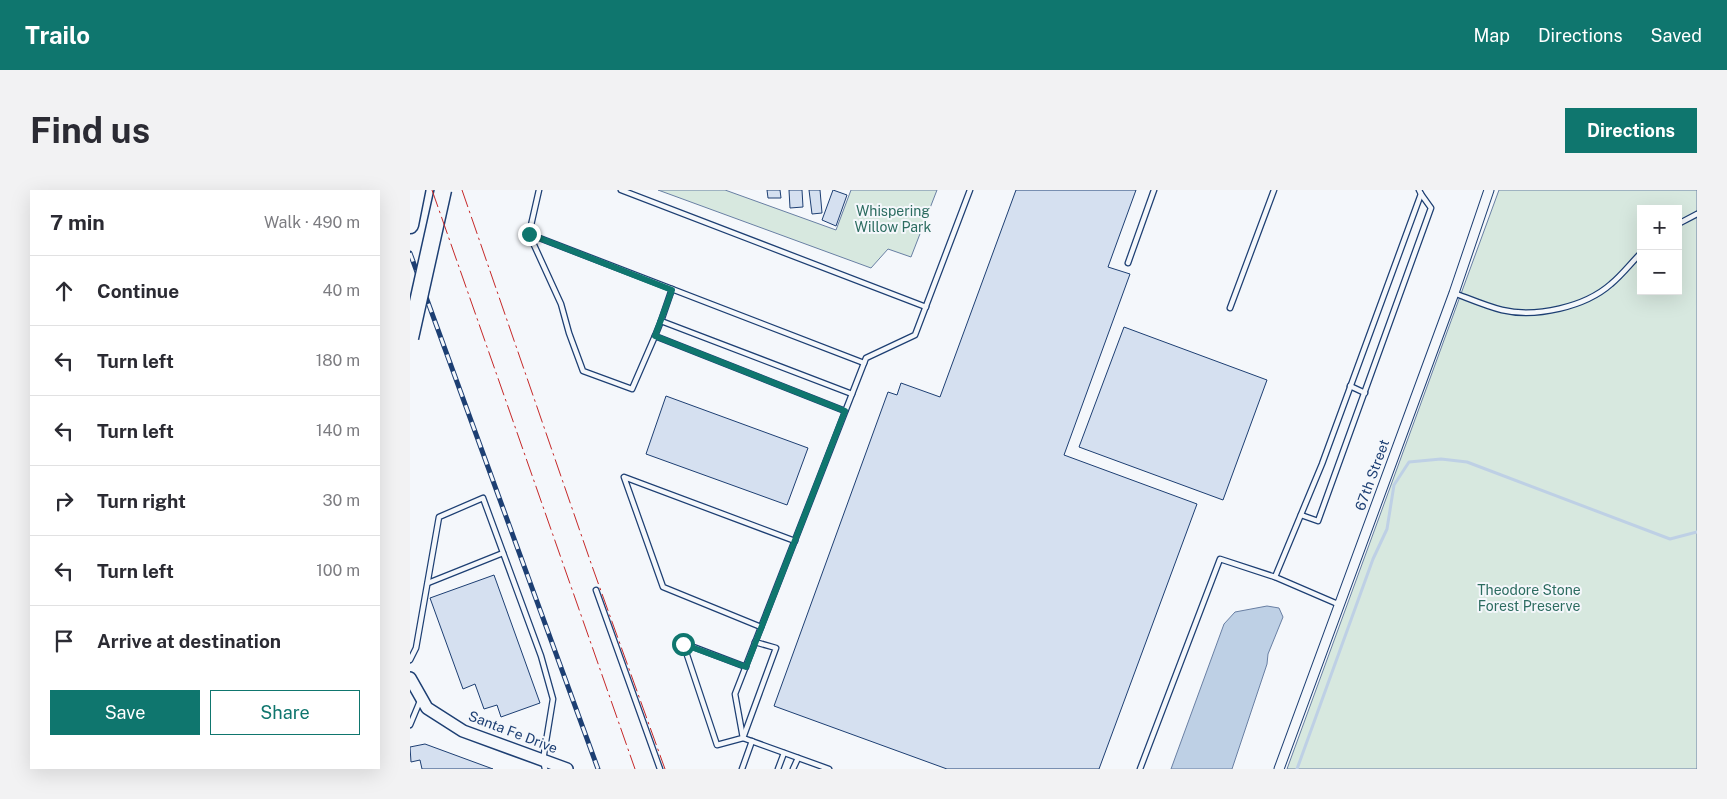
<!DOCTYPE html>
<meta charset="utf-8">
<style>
body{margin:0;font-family:"Public Sans",sans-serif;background:#f2f2f3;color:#2b2b33}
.controls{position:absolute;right:15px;top:15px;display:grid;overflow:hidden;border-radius:0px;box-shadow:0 5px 20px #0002}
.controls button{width:45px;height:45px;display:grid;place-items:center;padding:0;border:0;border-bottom:1px solid #e1e1e2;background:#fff;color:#2b2b33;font:25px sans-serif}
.stop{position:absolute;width:15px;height:15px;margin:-11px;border:4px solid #0f766e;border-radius:50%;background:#fff}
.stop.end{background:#0f766e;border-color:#fff;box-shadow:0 1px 5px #0008}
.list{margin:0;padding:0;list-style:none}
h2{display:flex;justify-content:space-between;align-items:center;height:65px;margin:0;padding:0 20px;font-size:21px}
h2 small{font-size:16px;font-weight:400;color:#7c7c81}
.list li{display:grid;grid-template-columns:32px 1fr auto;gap:15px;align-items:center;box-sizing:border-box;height:70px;padding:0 20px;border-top:1px solid #e1e1e2}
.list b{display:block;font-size:19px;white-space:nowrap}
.list em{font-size:16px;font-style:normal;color:#7c7c81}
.actions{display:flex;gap:10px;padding:15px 20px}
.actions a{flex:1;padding:11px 0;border:1px solid #0f766e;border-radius:0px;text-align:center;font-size:18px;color:#0f766e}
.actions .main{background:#0f766e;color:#fff}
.icon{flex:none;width:28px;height:28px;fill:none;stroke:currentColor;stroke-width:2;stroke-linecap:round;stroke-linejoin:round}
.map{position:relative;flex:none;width:1287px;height:579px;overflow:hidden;border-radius:0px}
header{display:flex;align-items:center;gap:30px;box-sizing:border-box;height:70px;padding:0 25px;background:#0f766e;color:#fff}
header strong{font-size:24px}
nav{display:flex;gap:28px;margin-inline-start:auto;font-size:18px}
.intro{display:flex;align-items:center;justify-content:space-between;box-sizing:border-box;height:120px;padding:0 30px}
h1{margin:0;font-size:35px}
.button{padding:12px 22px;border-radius:0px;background:#0f766e;color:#fff;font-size:18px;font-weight:700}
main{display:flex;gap:30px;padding:0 30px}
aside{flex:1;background:#fff;border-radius:0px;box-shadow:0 5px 20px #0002}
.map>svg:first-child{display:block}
.green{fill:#d7e8df;stroke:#687fa3;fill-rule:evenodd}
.water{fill:#bed0e5;stroke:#687fa3}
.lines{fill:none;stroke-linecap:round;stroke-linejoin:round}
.stream{stroke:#bed0e5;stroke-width:3}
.building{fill:#d5e0f0;stroke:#1d3f73}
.service-casing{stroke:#1d3f73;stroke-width:7}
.minor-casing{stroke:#1d3f73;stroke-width:11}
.tertiary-casing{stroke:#1d3f73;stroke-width:14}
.motorway-casing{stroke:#1d3f73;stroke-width:19}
.service{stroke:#f4f7fb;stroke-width:4.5}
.minor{stroke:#f4f7fb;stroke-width:9}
.tertiary{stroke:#f4f7fb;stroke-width:11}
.motorway{stroke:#f4f7fb;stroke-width:16}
.rail-casing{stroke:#1d3f73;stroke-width:5}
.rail{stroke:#f4f7fb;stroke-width:3;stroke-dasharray:9;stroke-linecap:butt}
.motorway-bridge-casing{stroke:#1d3f73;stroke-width:19;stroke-linecap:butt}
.motorway-bridge{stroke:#f4f7fb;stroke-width:16}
.power{stroke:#c62828;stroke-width:1;stroke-dasharray:18 4 2.5 4;stroke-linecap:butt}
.route{stroke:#0f766e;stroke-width:6}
.labels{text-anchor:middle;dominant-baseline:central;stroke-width:4;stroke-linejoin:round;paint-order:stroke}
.park-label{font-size:14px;fill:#2c6c60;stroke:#f4f7fb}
.street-label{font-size:14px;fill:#1d3f73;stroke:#f4f7fb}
</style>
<header>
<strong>Trailo</strong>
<nav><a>Map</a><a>Directions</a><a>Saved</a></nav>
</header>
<div class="intro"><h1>Find us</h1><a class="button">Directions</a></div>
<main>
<aside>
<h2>7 min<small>Walk · 490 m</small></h2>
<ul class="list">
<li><svg class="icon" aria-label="ahead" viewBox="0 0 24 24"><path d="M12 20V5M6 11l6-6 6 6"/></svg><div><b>Continue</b></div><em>40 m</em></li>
<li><svg class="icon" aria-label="left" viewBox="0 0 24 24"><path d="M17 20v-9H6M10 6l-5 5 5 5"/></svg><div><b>Turn left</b></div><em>180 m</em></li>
<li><svg class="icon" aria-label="left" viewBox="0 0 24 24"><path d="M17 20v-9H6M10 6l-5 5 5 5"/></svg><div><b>Turn left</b></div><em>140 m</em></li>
<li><svg class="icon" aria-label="right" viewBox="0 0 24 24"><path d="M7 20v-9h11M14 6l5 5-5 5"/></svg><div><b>Turn right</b></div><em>30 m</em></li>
<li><svg class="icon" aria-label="left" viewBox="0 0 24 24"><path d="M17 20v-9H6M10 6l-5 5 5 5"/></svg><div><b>Turn left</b></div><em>100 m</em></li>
<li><svg class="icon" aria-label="arrive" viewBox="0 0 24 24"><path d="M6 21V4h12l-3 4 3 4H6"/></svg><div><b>Arrive at destination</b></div></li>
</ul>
<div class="actions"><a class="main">Save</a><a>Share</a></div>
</aside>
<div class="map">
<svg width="1287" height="579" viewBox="0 0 1287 579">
<rect width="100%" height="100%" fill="#f4f7fb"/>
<g class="green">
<path d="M248 0H315L426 40 441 0H527L501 67 478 59 461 78Z"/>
<path d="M1089 0H1287V579H877ZM1231 19H1268V101H1231Z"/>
</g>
<path class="water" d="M857 416 869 418 873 427 858 464 857 474 822 579H761L814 434 825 422Z"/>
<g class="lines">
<path class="stream" d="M887 579 963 369 977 339 984 295 999 272 1031 269 1057 272 1260 349 1287 342"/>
</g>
<g class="building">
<path d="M357 0H370L371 8H358Z"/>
<path d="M379 0H392L393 17 380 18Z"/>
<path d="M399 0H410L412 23 402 24Z"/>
<path d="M423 0 437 5 426 36 412 30Z"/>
<path d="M606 0H726L698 77 720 84 654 265 787 314 689 579H537L364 516 478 202 487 205 491 193 530 207Z"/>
<path d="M714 137 857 190 813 310 669 257Z"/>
<path d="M256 206 398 258 377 315 236 264Z"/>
<path d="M84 385 130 513 91 527 87 515 74 519 65 494 53 499 20 408Z"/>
<path d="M15 554 83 579H12L10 570 1 572 0 557Z"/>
</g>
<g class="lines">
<defs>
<g id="service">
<path d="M129 0 119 44 454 173"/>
<path d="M211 0 516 117"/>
<path d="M1268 34 1287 24"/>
<path d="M119 44 151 114 159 143 173 181 222 199 245 146"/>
<path d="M718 73 744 0"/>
<path d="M1044 103C1060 109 1076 116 1092 120 1126 128 1175 117 1201 94 1212 85 1221 73 1231 63"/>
<path d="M820 118 864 0"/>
<path d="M251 131 262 99"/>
<path d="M940 196 955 203"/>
<path d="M435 221 245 146 251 131 442 204"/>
<path d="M891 325 908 331 1021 18 1011 4"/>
<path d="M18 393 93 363"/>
<path d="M186 400 250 579"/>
<path d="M930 415 865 387 912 274 1011 4 1009 0"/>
<path d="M351 437 253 397 214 287 385 351"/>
<path d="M0 470 6 458 29 327 73 308 131 466 143 509 133 570 135 579"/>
<path d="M336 477 273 453 307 555 333 548 366 458 345 452"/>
<path d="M0 535 10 511"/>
<path d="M332 579 342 551"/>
<path d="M368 579 374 563"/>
<path d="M383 579 388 568"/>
<path d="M419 579 333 548 325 504 456 168 505 145 560 0"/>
<path d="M730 579 810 369 865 387"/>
</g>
<path id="minor" d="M869 579 1044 103 1079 0"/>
<path id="tertiary" d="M0 488 17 518 53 541 157 579"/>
<path id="motorway" d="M0 35 7 0"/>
</defs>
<use href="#service" class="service-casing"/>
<use href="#minor" class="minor-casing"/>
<use href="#tertiary" class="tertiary-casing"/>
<use href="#motorway" class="motorway-casing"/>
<use href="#service" class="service"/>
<use href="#minor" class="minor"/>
<use href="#tertiary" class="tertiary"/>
<use href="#motorway" class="motorway"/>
<defs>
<path id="rail" d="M0 63 188 579"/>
</defs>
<use href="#rail" class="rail-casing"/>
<use href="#rail" class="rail"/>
<defs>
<path id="motorway-bridge" d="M0 148 33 0"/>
</defs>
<use href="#motorway-bridge" class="motorway-bridge-casing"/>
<use href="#motorway-bridge" class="motorway-bridge"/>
<g class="power">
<path d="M22 0 225 579"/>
<path d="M52 0 182 376 255 579"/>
</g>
</g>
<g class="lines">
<path class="route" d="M119 44 262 100 245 146 435 221 336 477 273 454"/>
</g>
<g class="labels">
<g class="park-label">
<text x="483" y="21">Whispering<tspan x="483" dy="16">Willow Park</tspan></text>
<text x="1119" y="400">Theodore Stone<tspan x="1119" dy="16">Forest Preserve</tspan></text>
</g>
<g class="street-label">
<text transform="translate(962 285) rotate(-70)">67th Street</text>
<text transform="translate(103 542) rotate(21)">Santa Fe Drive</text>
</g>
</g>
</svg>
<div class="controls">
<button>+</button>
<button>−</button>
</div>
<div class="stop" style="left:273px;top:454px"></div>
<div class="stop end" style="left:119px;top:44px"></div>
</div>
</main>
